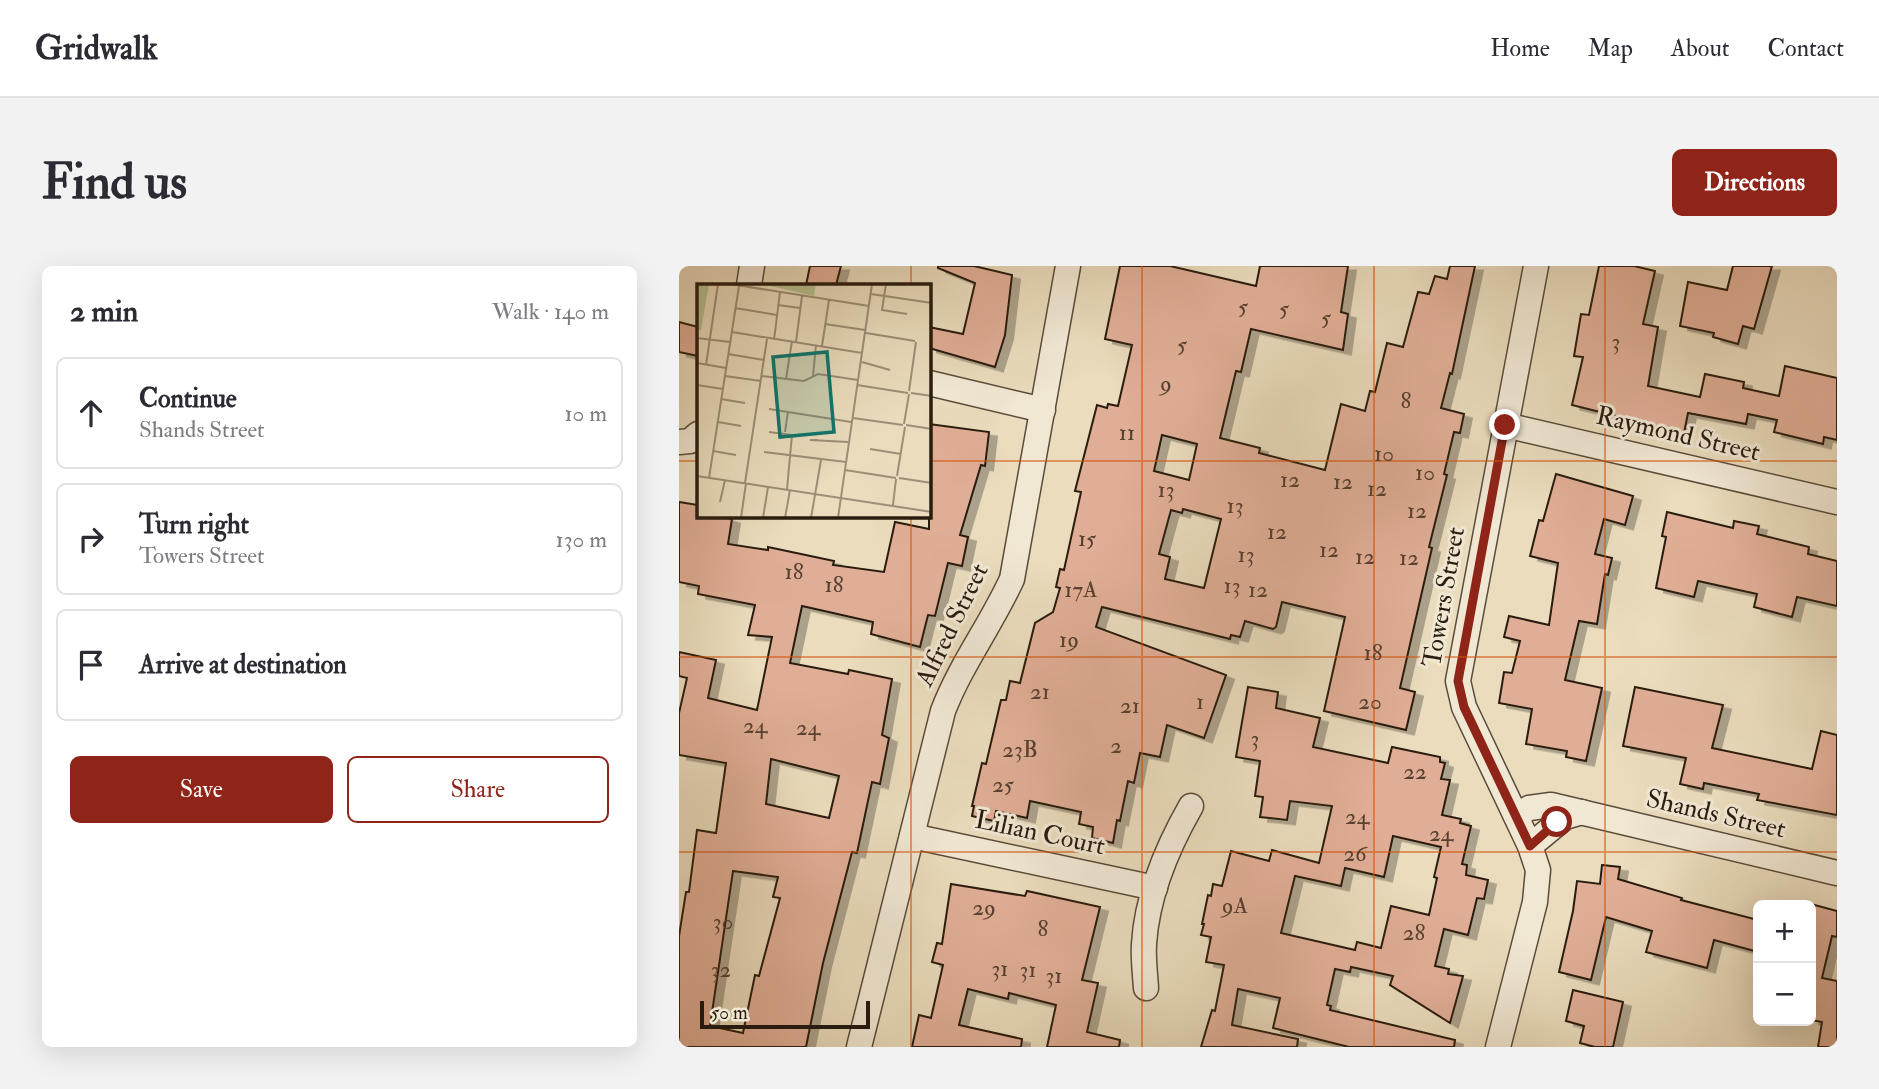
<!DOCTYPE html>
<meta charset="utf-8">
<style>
body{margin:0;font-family:"IM FELL Double Pica",serif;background:#f2f2f3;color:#2b2b33}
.controls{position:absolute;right:21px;bottom:21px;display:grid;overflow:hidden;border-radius:10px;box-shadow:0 7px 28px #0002}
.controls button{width:63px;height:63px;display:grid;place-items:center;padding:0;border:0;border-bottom:2px solid #e1e1e2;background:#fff;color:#2b2b33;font:35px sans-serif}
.scale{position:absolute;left:21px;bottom:18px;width:170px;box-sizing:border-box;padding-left:7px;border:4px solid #2a1c0f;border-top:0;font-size:19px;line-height:24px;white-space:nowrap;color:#2a1c0f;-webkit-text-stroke:5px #f1e8d4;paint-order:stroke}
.stop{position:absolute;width:21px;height:21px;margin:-16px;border:5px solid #8f2418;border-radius:50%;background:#fff}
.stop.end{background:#8f2418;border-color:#fff;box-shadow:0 2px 7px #0008}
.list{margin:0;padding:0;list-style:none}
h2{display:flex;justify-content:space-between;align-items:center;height:91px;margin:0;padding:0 28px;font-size:30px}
h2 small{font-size:23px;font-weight:400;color:#7c7c81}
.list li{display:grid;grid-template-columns:46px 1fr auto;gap:21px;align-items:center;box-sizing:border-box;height:112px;margin:0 14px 14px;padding:0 14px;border:2px solid #e1e1e2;border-radius:10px}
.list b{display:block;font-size:26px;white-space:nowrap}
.list p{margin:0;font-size:23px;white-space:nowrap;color:#7c7c81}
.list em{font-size:23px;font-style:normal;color:#7c7c81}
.actions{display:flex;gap:14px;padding:21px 28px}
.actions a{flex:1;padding:16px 0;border:2px solid #8f2418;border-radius:10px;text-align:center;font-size:24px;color:#8f2418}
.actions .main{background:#8f2418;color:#fff}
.icon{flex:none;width:38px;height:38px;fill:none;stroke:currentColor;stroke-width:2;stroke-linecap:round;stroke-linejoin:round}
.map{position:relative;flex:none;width:1158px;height:781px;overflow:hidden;border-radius:10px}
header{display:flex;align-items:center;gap:42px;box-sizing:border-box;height:98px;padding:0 35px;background:#fff;border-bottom:2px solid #e1e1e2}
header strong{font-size:33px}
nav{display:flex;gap:38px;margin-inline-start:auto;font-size:24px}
.intro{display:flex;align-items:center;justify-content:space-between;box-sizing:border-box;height:168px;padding:0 42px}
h1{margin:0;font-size:49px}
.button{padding:18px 32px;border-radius:10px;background:#8f2418;color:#fff;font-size:24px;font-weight:700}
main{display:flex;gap:42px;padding:0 42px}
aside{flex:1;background:#fff;border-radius:10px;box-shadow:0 7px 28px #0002}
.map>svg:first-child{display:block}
.building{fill:#e0ae96;stroke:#2a1c0f;stroke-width:2;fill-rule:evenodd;filter:url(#shadow)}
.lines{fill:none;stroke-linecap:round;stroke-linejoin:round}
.minor-casing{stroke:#5a4c3a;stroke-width:27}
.minor{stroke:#f1e8d4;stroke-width:24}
.route{stroke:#8f2418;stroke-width:9}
.grid{fill:none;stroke:#d5530c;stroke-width:2;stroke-opacity:0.55}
.labels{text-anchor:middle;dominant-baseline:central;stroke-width:6;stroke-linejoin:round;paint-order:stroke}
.number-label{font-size:23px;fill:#584031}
.street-label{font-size:26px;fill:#2a1c0f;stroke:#f1e8d4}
.inset-road{fill:none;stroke:#9d8f77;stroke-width:2}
.view{fill:#0f766e;fill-opacity:0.15;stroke:#0f766e;stroke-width:3.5}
.inset-edge{fill:none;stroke:#2a1c0f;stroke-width:3.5}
</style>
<header>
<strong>Gridwalk</strong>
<nav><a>Home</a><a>Map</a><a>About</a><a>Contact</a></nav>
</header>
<div class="intro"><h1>Find us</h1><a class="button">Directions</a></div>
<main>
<aside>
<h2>2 min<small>Walk · 140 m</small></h2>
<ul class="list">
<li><svg class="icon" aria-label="ahead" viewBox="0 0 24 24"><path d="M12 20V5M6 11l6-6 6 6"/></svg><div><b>Continue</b><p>Shands Street</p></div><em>10 m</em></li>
<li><svg class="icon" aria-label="right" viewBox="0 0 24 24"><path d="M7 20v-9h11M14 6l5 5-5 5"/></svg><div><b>Turn right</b><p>Towers Street</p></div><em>130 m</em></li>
<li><svg class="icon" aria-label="arrive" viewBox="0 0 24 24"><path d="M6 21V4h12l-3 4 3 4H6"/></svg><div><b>Arrive at destination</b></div></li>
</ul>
<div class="actions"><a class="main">Save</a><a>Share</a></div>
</aside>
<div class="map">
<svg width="1158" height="781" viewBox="0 0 1158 781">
<defs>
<filter id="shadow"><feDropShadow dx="8" dy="4.5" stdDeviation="0" flood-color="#0004"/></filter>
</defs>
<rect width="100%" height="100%" fill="#eadcbd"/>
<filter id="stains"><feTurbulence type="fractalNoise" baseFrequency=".00286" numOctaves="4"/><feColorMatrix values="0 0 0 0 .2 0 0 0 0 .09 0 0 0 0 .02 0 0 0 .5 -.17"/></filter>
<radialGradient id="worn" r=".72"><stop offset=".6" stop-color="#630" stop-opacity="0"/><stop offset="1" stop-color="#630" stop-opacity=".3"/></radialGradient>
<g class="building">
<path d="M131 0H162L157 19H127Z"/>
<path d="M259 0H295L333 9 326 69 316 101 250 82V61L284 68 296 17 259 2Z"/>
<path d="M441 0H491L577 20 581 0H669L662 46 669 48 664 84 572 63 562 106 557 105 541 172 581 182 580 187 646 204 662 138 686 145 691 125 696 126 708 77 724 81 739 26 750 28 756 10 768 13 771 0H796L773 108 771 107 762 142 785 148 781 167 775 166 765 208 768 209 750 281 753 282 721 422 736 426 727 464 645 445 666 351 603 336 597 361 594 363 566 355 561 371 552 369 551 373 423 341 417 361 547 409 525 472 488 459 481 491 461 487 455 517 449 515 441 555 438 554 434 577 413 572 414 561 400 558 402 546 351 535 348 552 317 545 315 555 293 550 295 540H293L303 497 307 498 322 434H327L331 415 341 417 356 357 374 346 381 322 377 321 381 303 385 304 402 226 396 225 418 139 428 142 429 138 439 140 453 79 426 73ZM483 169 518 178 510 214 475 205ZM504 243 542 253 525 322 486 313 491 291 480 288 492 244 503 247Z"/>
<path d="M920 0H955L976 5 964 58 979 61 969 120 1021 131 1026 108 1065 116 1064 122 1100 130 1106 100 1158 112V174L1145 171 1144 178 1095 166 1098 154 1069 148 1067 158 1009 147 1005 167 893 139 904 91 895 90 902 48 910 49Z"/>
<path d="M1054 0H1093L1075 63 1064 60 1059 78 1034 71 1035 67 1001 60 1009 16 1048 24Z"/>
<path d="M0 56 19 61V90L0 86Z"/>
<path d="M250 158 310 166 306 200 302 199 281 269 289 271 283 300 269 297 256 350 249 349 241 381 192 368 194 356 123 340 111 397 169 408 170 404 213 413 203 469 210 472 201 518 193 516 178 587 173 586 144 697 127 781H0V670L7 626H10L18 564 37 567 47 497 0 489V447L8 412 0 410V386L37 394 29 432 78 444 93 371 69 369 76 339 19 328 20 320 0 316V236L19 239V250H42L53 253 49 278 89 284V281L155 295 154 299 205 306 216 256 250 263ZM92 493 160 510 150 552 87 538ZM54 605 99 611 94 631 101 632 80 710 76 709 64 767 31 760Z"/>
<path d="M877 208 954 230 946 259 925 253 916 288 933 292 929 309 926 308 918 358 900 355 886 414 923 422 907 495 887 491 888 485 847 478 853 443 820 437 825 406 833 407 841 375 825 371 830 350 870 359 879 297 851 290 860 254 864 255Z"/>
<path d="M988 246 1054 262 1055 255 1080 260 1078 268 1130 281 1129 288 1158 295V340L1118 331 1113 351 1075 341 1078 328 1019 315 1015 331 977 322 987 271 983 270Z"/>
<path d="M569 421 599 426 597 442 641 452 634 481 709 497 713 481 761 491V496L766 497 762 513 771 514 763 549 782 553 781 557 792 560 783 598 788 599 787 609 809 614 805 633 798 632 789 669 765 663 756 700 770 703 769 708 784 710 771 757 711 719 714 710 672 701 671 706 656 703 648 739 652 740 651 744 776 774 775 781H670L594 762 601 732 559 723 553 759 619 773 618 781H522L533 744 536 745 545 699 527 696 532 671 522 669 525 658H523L529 629 532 630 534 618 543 620 552 585 590 595 593 584 640 597 653 540 611 535 608 554 581 551 584 531 576 530 581 495 557 491ZM714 570 762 581 755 611 758 612 750 649 712 640 702 682 678 676 676 684 602 667 616 610 662 620 666 602 705 611Z"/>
<path d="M956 421 1044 439 1033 482 1133 503 1142 465 1158 469V549L1078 534 1080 528 1025 517 1024 523 1001 518 1007 492 944 480Z"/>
<path d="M923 599 941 601 939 613 1003 632 1002 634 1079 654V686L1035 674 1028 702 967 686 973 665 927 651 912 714 880 706 894 645 898 615 921 618Z"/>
<path d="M272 618 346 630 348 625 421 641 403 714 419 717 408 766 441 774 440 781H368L377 739 330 727 329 733 289 723 280 759 343 773 342 781H233L240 749 252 752 264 699 253 696 258 677 263 678Z"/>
<path d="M1132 638 1158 645V671L1153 670 1143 712 1158 715V781H1139L1143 756 1132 754Z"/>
<path d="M894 724 944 736 934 781H916L901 777 905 760 887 755Z"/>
</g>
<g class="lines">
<defs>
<g id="minor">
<path d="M70 19 73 0"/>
<path d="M250 117 364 144"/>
<path d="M826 159 1158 236"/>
<path d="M0 176 11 175 19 168"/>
<path d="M837 550 850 542 872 539 1158 607"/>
<path d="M233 570 476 622"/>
<path d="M851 580 886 551 903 546"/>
<path d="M467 722C466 707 464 692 465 678 468 629 488 582 512 540"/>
<path d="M180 781 264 445C282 398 312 359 333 313L389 0"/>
<path d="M819 781 856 636 859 604 851 580 785 441 779 415 857 0"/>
</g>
</defs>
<use href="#minor" class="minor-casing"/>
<use href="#minor" class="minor"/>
</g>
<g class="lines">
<path class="route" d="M826 159 779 415 785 441 851 580 878 556"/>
</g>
<path class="grid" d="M232 0V19M463 0V781M695 0V781M926 0V781M0 195H19M250 195H1158M232 250V781M0 391H1158M0 586H1158"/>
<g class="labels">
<g class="number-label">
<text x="564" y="40">5</text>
<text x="605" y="42">5</text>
<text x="647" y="51">5</text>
<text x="937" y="75">3</text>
<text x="503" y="78">5</text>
<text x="487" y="117">9</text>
<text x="727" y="134">8</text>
<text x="448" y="166">11</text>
<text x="705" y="187">10</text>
<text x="746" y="206">10</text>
<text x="611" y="213">12</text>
<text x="664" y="215">12</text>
<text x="698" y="222">12</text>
<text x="487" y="223">13</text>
<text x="556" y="239">13</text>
<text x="738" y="244">12</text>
<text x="598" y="265">12</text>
<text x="408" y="272">15</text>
<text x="650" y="283">12</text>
<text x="567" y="288">13</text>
<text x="686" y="290">12</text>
<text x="730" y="291">12</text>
<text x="115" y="305">18</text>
<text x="155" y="318">18</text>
<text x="553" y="319">13</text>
<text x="402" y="323">17A</text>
<text x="579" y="323">12</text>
<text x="390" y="373">19</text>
<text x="694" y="386">18</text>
<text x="361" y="425">21</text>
<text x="521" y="435">1</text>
<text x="691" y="435">20</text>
<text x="451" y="439">21</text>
<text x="76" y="459">24</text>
<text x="129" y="461">24</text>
<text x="576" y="472">3</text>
<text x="437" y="479">2</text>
<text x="341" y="483">23B</text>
<text x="736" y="505">22</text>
<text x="324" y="518">25</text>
<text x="678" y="550">24</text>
<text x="762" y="567">24</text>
<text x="676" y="587">26</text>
<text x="556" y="639">9A</text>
<text x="305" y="641">29</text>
<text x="44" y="655">30</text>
<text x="364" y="662">8</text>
<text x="735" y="666">28</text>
<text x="321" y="702">31</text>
<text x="42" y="703">32</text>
<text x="349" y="703">31</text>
<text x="375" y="709">31</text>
</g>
<g class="street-label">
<text transform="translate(999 168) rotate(13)">Raymond Street</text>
<text transform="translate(765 331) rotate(-80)">Towers Street</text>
<text transform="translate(273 359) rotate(-64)">Alfred Street</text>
<text transform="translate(1037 548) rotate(13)">Shands Street</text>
<text transform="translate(361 567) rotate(12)">Lilian Court</text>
</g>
</g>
<g transform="translate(18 18)">
<rect width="234" height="234" fill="#eadcbd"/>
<path d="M0 0H12L4 46H0ZM65 0H119L117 12Z" fill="#b7c090"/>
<path class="inset-road" d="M33 0 172 22M189 0 185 26 210 30M174 10 235 19M81 21 103 24M38 24 80 31M128 40 168 46M35 48 165 69M169 49 218 57M0 54 33 58M77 56 83 8M99 58 105 12M125 62 132 16M31 70 67 76M165 78 193 86M0 79 29 84M9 81 21 0M28 92 64 97M65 92 107 97 121 90 161 96M116 92 119 61M89 95 95 57M0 101 26 105M160 101 211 109M212 107 219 58M214 109 235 112M24 115 48 119M72 125 154 138M156 134 206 141M21 138 44 142M207 140 212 110M209 141 235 145M72 148 95 151 90 205M88 148 91 127M121 156H113L151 158M173 165 204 170M16 167 39 171M67 168 149 178M148 186 199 194M0 192 235 228M200 192 208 143M12 194 42 2M202 194 235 199M48 199 70 55M23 218 28 196M196 221 199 195M44 234 49 199M66 234 71 203M88 234 93 206M114 234 124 176M141 234 175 0"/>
<path class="view" d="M130 68 137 148 83 153 76 73Z"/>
<rect width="234" height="234" class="inset-edge"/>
</g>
<rect width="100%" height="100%" filter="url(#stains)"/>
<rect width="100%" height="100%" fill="url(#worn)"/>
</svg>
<div class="controls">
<button>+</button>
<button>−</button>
</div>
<div class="scale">50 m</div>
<div class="stop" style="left:878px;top:556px"></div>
<div class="stop end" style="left:826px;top:159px"></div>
</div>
</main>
